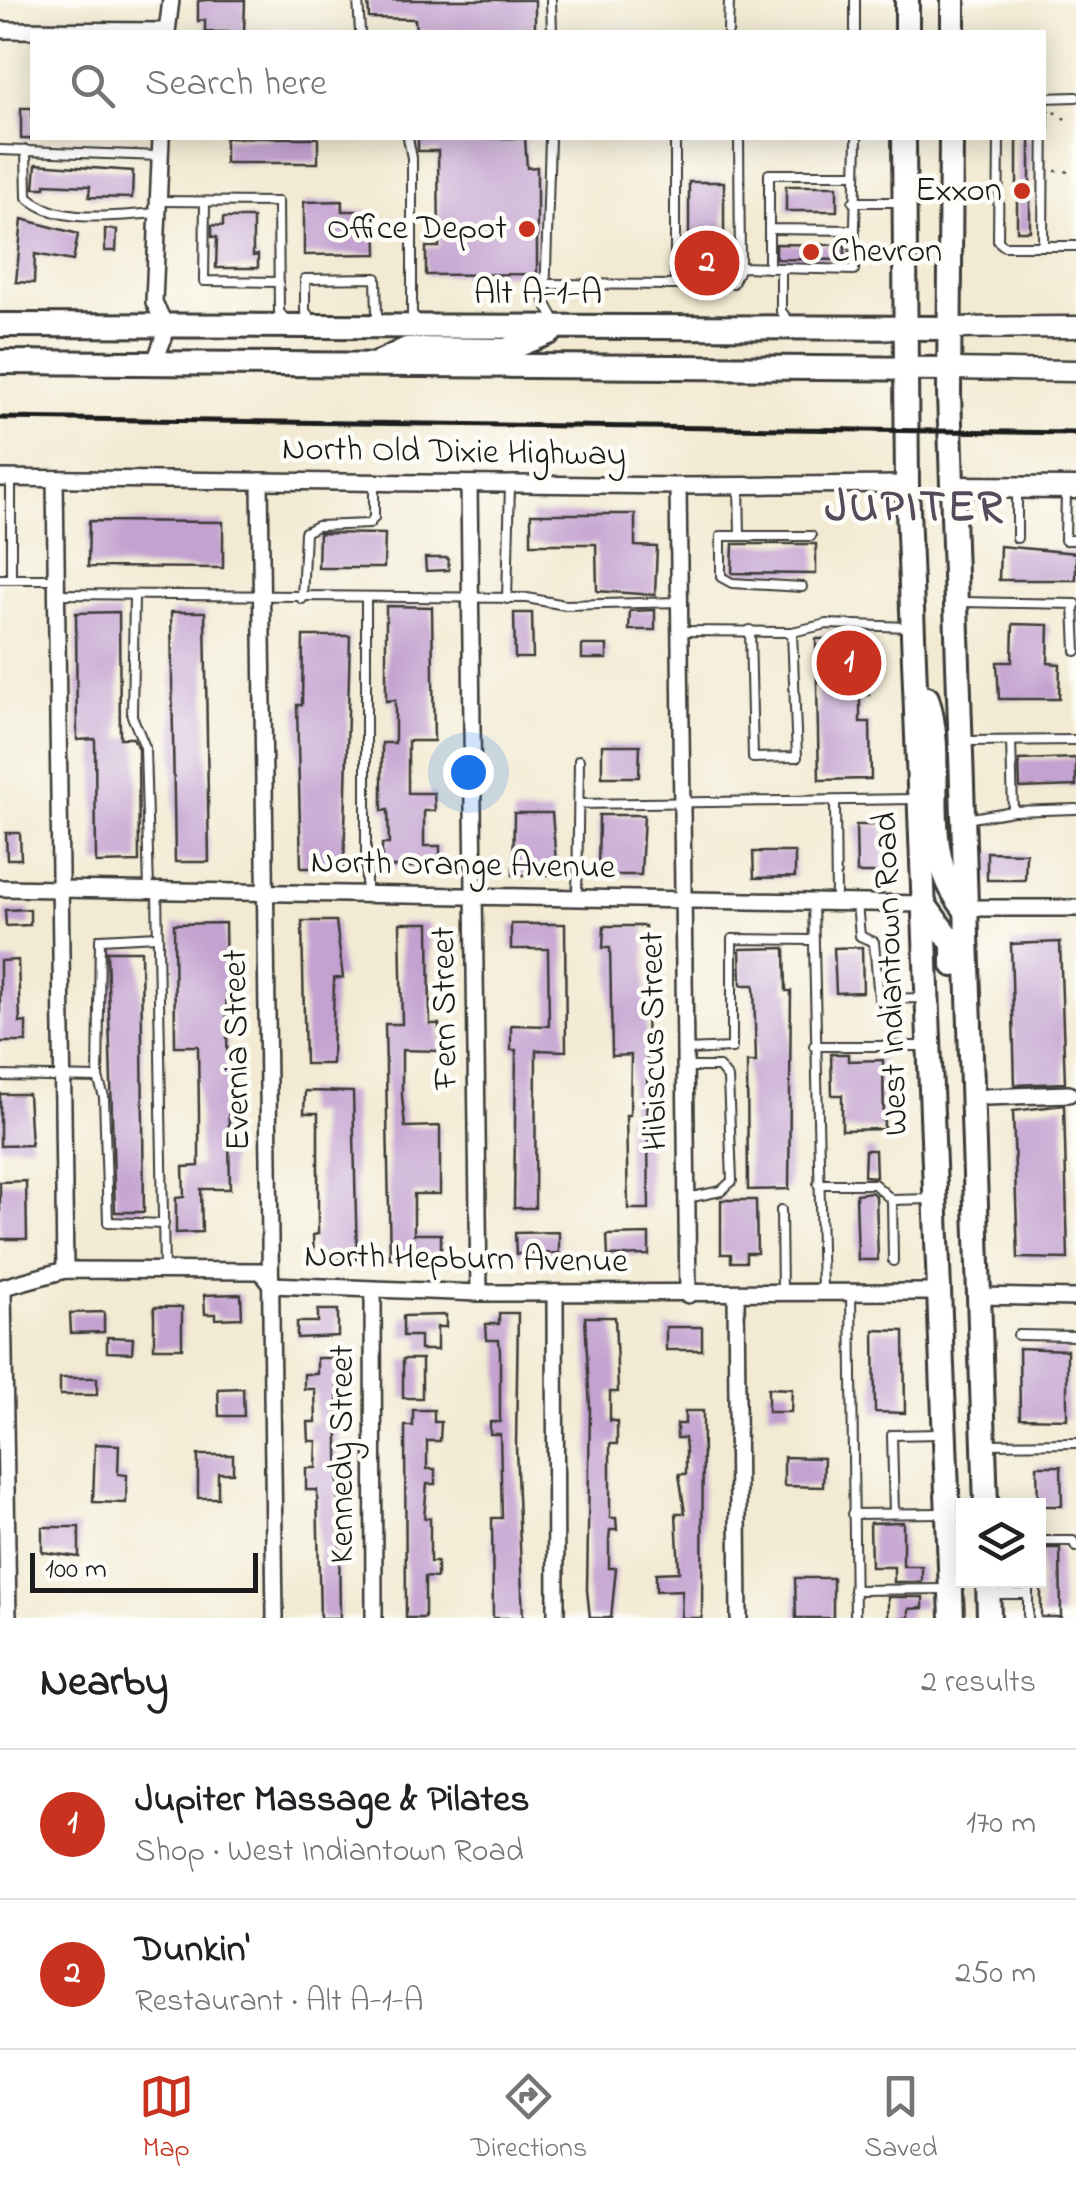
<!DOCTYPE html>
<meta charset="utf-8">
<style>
body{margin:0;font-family:"Indie Flower",sans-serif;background:#f2f2f2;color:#202124}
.controls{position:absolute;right:30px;bottom:30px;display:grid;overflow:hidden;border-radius:0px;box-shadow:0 5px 25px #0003}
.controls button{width:90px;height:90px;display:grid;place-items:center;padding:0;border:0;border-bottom:2px solid #e0e0e0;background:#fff;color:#202124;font:50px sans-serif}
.scale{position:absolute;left:30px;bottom:25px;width:228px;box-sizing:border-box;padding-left:10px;border:5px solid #1c1c1c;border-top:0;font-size:28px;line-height:35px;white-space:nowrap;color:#1c1c1c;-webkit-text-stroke:8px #fdfcf7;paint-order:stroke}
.you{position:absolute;left:468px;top:772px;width:35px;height:35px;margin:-25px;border:8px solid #fff;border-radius:50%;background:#1a73e8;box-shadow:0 0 0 15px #1a73e833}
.badge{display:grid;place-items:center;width:65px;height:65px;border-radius:50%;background:#c8321e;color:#fff;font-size:32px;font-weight:700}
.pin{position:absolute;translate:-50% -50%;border:5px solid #fff;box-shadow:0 2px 10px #0006}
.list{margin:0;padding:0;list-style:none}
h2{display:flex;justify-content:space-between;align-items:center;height:130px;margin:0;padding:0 40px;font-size:42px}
h2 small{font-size:32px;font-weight:400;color:#757577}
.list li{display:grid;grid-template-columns:65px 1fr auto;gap:30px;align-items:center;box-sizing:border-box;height:150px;padding:0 40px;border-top:2px solid #e0e0e0}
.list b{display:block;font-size:38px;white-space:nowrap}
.list p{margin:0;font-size:32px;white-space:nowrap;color:#757577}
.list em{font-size:32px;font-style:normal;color:#757577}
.icon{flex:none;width:55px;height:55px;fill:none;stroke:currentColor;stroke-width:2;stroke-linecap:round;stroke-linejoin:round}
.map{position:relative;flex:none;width:1076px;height:1618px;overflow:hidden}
.search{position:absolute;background:#fff;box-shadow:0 5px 25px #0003;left:30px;right:30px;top:30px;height:110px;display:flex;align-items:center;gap:25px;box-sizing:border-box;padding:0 35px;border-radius:0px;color:#757577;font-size:38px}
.sheet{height:430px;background:#fff}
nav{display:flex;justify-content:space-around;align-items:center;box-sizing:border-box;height:140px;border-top:2px solid #e0e0e0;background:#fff;font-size:28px;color:#757577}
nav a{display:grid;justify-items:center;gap:5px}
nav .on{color:#c8321e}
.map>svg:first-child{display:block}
.building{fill:#c3a1d0}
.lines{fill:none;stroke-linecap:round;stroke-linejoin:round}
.lane-casing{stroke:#3c3b37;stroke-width:12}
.street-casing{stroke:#3c3b37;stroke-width:20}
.secondary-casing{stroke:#3c3b37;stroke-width:25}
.primary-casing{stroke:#3c3b37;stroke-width:28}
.path{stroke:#3c3b37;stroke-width:2.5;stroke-dasharray:2.5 8;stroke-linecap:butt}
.lane{stroke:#fff;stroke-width:8}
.street{stroke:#fff;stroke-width:15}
.secondary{stroke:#fff;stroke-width:20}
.primary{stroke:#fff;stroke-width:22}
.rail{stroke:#1c1c1c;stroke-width:5}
.poi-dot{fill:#c8321e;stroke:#fdfcf7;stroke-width:4}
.labels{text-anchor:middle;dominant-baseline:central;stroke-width:9;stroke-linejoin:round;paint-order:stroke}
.poi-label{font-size:35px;fill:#1c1c1c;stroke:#fdfcf7;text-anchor:end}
.street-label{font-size:35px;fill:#1c1c1c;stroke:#fdfcf7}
.district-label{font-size:45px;font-weight:bold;letter-spacing:2.5px;fill:#564b5b;stroke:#fdfcf7}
</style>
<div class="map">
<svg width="1076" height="1618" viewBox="0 0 1076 1618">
<rect width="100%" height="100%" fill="#fdfcf7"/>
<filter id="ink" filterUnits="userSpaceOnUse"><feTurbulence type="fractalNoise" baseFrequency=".01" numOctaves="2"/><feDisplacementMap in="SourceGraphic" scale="20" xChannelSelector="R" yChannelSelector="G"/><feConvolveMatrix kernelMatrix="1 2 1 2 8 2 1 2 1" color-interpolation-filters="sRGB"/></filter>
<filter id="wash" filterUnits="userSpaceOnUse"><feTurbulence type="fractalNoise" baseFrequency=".0048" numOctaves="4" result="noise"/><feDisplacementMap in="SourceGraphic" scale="40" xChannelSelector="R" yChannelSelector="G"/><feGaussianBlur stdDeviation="2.25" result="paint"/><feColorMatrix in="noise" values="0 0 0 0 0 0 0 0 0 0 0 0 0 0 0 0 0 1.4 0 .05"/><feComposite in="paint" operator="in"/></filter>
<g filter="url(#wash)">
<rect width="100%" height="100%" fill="#f2ead2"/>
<g id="blocks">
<g class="building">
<path d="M206 0H245L244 32H205V20L198 21V1Z"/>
<path d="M368 0H535V32H416L415 19 369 18Z"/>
<rect x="21" y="108" width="11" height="31"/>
<rect x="225" y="138" width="93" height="25"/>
<path d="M418 138H525L527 168 537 167V274L426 275V247H439L438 151H418Z"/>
<rect x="1017" y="138" width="13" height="93"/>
<path d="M36 164 133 171 132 198 89 197 90 186 45 184V188H34Z"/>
<path d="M689 182H724V276L689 277Z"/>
<rect x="786" y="186" width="51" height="25"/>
<path d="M342 201V211H376L377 254 304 255V202Z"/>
<path d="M223 218H253V256L258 255V268H216L217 237H212V225L223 226Z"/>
<path d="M22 219 78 234 73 261 35 254 34 283 16 282Z"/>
<path d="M105 229 117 230 116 251H105Z"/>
<path d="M776 244 845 245V260L776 259Z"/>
<path d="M531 514H635V546L657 547 655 595 597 591 596 544H531Z"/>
<path d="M89 521 223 522V568L88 567Z"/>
<path d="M319 533 385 534 384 568H318Z"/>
<path d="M733 544H816V574L732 573Z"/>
<path d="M1000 546 1076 553V580H999Z"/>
<path d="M425 558H448L449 570 426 571Z"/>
<path d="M386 606 432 607 434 741H408V793H434L435 811H424V846H440V867H382V844H389L388 810 382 811V743H395V700L386 701Z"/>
<path d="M655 610V630H629L630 611Z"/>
<path d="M119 612 120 738H133L138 749 139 862 96 863 95 739 77 740 76 613Z"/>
<path d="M171 612H205L209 862H175Z"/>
<path d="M514 613H532L533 658H515Z"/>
<path d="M1013 624 1049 625 1048 663 1060 664 1059 699H999L997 662H1012Z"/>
<path d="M303 636H350L344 868H301L297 705H302Z"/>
<path d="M867 638 869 695H860V722H870L871 779 819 780 816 639Z"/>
<rect x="582" y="645" width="25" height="14"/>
<path d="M602 745H640L639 777H602Z"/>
<path d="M1076 758V786L1020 788 1019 760Z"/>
<path d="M514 813H552L557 875H513Z"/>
<path d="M599 815H644L641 875H598Z"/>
<path d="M856 825H884L885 873H857Z"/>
<path d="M6 833H20L21 859H7Z"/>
<path d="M753 852H795V877L754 878Z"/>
<path d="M987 852 1026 853 1025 880H987Z"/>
<path d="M30 909V925L6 926 5 910Z"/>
<path d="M302 921H336L343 978H334L332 1064H305Z"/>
<path d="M225 923 230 1189H201L202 1232 176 1233V1198L184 1197 183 1167 199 1166V1113L198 1046H175L174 924Z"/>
<path d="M400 923H429L430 1024H439V1051L402 1050V1096L405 1127 440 1126V1194H414V1234H441V1257L390 1258 385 1024H402Z"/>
<path d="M511 924H565L566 1051 536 1050 535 1208H514L516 1050H511V1025L549 1026 548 949H511Z"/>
<path d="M604 926H645L649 1209H628L626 1115H630L631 1055 612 1056 610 948H603Z"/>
<path d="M1060 942 1065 1083 1015 1085 1011 944Z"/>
<path d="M862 947 863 992 836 993 834 948Z"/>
<path d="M785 948 786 991H791L789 1189 748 1190 747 1062H756L754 985H741L740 949Z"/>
<path d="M107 951H141L144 1212H115Z"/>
<path d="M18 960 20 1023 26 1022V1042H0V961Z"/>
<path d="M831 1054H848V1061L883 1060 884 1129 842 1130V1095H832Z"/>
<path d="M305 1091 353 1092 357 1259 314 1260 313 1235 318 1234V1113H304Z"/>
<path d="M0 1094H28L31 1145 0 1146Z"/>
<path d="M1064 1105 1068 1259 1018 1258 1013 1111Z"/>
<path d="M865 1150H875L876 1177 864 1176Z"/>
<path d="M26 1181 27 1239H0V1182Z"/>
<path d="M871 1192 876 1196 878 1260H858L856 1194Z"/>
<path d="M721 1200H756L757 1253H746V1262H731V1254H721Z"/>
<path d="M559 1232V1253L516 1254 515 1233Z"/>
<path d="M649 1234V1255L608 1256 607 1235Z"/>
<path d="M241 1294 242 1318 216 1319V1314H205L204 1295Z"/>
<rect x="154" y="1307" width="28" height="41"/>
<path d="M318 1310H338V1336L297 1338V1322H318Z"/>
<path d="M104 1312V1332L71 1333 70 1313Z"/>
<path d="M499 1313H518L516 1447 523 1618H493L492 1518H502L500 1434H490V1422H500V1352L499 1340H487L486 1324H499Z"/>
<path d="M446 1315V1327H437V1350H420V1336H403V1316Z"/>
<path d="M585 1317H615L618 1392H610V1421H617V1444H610V1518H616L617 1530H610L609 1540V1568H616L611 1618H590L587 1590 590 1408Z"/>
<rect x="666" y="1327" width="36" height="23"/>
<path d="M874 1330 904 1331 905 1413 875 1412Z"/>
<path d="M107 1337 133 1338 132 1353 107 1352Z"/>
<path d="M1019 1348 1067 1350V1419L1020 1418Z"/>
<path d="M317 1358H337L340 1618H320L317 1490H306V1468H316L317 1441H309L308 1422H316L315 1389H304V1374H317Z"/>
<rect x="403" y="1359" width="19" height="39"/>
<rect x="60" y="1378" width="37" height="17"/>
<path d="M243 1388 244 1416H219L218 1389Z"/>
<path d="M768 1388 792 1389 791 1412H768Z"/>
<path d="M413 1410H434V1422H441L440 1441H427V1469H435V1484H427L424 1518H430V1562H437V1578L425 1577V1618H406L405 1426H413Z"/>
<path d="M685 1411H703L702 1618H681L682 1590 656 1591V1573L679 1572 676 1513H685L679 1474H686V1449L685 1438H677V1424H685Z"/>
<path d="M95 1444 119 1445 118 1474 127 1475 126 1503 93 1502Z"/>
<path d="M198 1455H233V1473H218V1498H198Z"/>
<path d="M784 1457 824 1458 823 1487 784 1486Z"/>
<path d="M1037 1466H1061L1062 1506H1038Z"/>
<path d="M903 1522V1566H922V1582H894V1567H871L870 1523Z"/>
<path d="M42 1527H79V1557L42 1552Z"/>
<path d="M1041 1548H1060L1061 1617H1041Z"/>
<path d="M795 1578H833V1618H796Z"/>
<path d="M888 1597H923V1608L909 1609V1618H888Z"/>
</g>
</g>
</g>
<g filter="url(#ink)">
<use href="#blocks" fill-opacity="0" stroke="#3c3b37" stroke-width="2.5"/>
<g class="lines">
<defs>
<g id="lane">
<path d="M358 0 360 32"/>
<path d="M551 0 552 32"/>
<path d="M855 0V32"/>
<path d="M728 32 729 0"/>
<path d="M1044 98 1076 97"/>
<path d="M408 138 412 158V314L418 320"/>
<path d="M550 138 545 302 557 324"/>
<path d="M739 138 740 267"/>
<path d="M999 138 998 241 1004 246H1076"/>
<path d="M0 150 160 156"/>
<path d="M26 150 27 197C59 226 118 215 159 213"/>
<path d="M160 201 278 202 279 312 287 321"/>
<path d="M205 202 204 281 279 282"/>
<path d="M853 202H899"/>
<path d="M854 230 769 229V174H854"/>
<path d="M1043 246 1044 98"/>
<path d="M769 268V229"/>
<path d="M781 268V311L789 321"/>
<path d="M548 284 675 285V138"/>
<path d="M675 285 733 283 740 267 854 270 857 138"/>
<path d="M312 320 305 311V279L376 278 377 315 384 322"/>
<path d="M11 478V579"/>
<path d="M739 485 740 536"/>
<path d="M1066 492 1065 540H1076"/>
<path d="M1017 538V488"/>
<path d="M0 579H56"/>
<path d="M802 587 732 583 721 577V536H811"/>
<path d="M57 594 527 598 565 605 679 602"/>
<path d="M134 596 132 716 145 747 149 891"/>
<path d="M366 598V895"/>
<path d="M302 599 305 532 317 526 369 524 374 518V484"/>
<path d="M507 599 510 484"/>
<path d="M961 602 1076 604"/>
<path d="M1074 604 1076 651"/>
<path d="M750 630 753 758 797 757 792 632"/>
<path d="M680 631 792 632 827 624 908 627"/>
<path d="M964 741 1076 740"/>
<path d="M1011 741 1013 811 1076 809"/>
<path d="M835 802 836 902"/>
<path d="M579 804 915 799"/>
<path d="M966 819 1013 811"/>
<path d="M157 891 164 1270"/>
<path d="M577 898 579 760"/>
<path d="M813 902 822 1292"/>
<path d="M857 904 860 936 874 942 879 999 924 998"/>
<path d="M157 936 100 939 98 1078 104 1097 108 1222 164 1224"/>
<path d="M814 1046H924"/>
<path d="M685 1050 732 1048V939L810 940"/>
<path d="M685 1067H719L728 1078 732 1181 721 1191 687 1198"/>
<path d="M0 1076 98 1078"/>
<path d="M818 1184H874L892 1200"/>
<path d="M781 1210 782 1294"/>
<path d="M893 1261 892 1200 932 1199"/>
<path d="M851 1294 855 1618"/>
<path d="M1018 1335 1076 1336"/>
<path d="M986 1444 1076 1443"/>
<path d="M894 1513 892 1435 940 1434"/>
<path d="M852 1514 942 1513"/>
<path d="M1038 1541H1073L1076 1547"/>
<path d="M1028 1580V1618"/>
<path d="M854 1590 946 1589"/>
<path d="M992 1594H1028"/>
</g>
<g id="street">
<path d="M0 30 167 31"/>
<path d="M167 32 171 0"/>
<path d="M154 364 167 329 154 302 161 138"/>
<path d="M0 478 678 486 907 484"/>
<path d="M55 479 65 1270"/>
<path d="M260 481 275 1618"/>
<path d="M469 484 479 1293"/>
<path d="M678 486 688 1295"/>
<path d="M0 888 924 904"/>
<path d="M964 908H1076"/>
<path d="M987 1097 1069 1094"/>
<path d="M0 1288 65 1270 261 1271 271 1285 479 1293 940 1292"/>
<path d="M3 1288 8 1618"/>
<path d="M373 1290 374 1618"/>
<path d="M555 1293 556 1618"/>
<path d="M736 1293 739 1618"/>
<path d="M980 1296 1076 1298"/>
</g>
<g id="secondary">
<path d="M949 328 1076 327"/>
<path d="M949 369 1076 371"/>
<path d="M952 487 1076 488"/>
</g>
<g id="primary">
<path d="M907 32V0"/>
<path d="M953 32V0"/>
<path d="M904 138 907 484 952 1618"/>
<path d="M951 138 949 394 986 1506"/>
<path d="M0 325 949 328"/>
<path d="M0 362 949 369"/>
<path d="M380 362 407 349 506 350 551 332"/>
<path d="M927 698C949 766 915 849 964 908"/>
<path d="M924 904 953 944V965"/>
<path d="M988 1580 989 1618"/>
</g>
</defs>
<use href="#lane" class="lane-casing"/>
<use href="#street" class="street-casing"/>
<use href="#secondary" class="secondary-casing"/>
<use href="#primary" class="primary-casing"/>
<g class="path">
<path d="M1054 112 1070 122"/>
<path d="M1055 171 1076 172"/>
</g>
<use href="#lane" class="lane"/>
<use href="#street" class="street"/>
<use href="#secondary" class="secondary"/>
<use href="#primary" class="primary"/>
<path class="rail" d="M0 418 1076 433"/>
</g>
</g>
<g class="poi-dot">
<circle cx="1022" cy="191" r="10"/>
<circle cx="527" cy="229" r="10"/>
<circle cx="811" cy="252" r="10"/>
</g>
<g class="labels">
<g class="poi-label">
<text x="1002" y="191">Exxon</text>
<text x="507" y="229">Office Depot</text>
<text x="831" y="252" text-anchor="start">Chevron</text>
</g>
<g class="street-label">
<text x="538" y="294">Alt A-1-A</text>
<text transform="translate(454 453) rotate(1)">North Old Dixie Highway</text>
<text transform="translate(463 866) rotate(1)">North Orange Avenue</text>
<text transform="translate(892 974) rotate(-92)">West Indiantown Road</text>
<text transform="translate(446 1008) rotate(-91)">Fern Street</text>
<text transform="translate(655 1041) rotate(-91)">Hibiscus Street</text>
<text transform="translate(238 1050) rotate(-91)">Evernia Street</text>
<text transform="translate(466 1260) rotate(1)">North Hepburn Avenue</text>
<text transform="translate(343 1454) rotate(-90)">Kennedy Street</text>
</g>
<g class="district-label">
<text x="915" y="509">JUPITER</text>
</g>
</g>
</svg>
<div class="controls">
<button><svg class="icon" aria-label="layers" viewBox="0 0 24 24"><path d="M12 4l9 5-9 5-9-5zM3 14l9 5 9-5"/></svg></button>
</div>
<div class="scale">100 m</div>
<div class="you"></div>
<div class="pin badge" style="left:849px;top:663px">1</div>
<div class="pin badge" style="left:707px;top:263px">2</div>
<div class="search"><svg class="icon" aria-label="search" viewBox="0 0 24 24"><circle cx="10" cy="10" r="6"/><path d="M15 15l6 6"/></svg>Search here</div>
</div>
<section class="sheet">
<h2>Nearby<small>2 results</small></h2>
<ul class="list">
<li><span class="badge">1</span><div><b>Jupiter Massage &amp; Pilates</b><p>Shop · West Indiantown Road</p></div><em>170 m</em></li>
<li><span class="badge">2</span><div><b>Dunkin'</b><p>Restaurant · Alt A-1-A</p></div><em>250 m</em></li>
</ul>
</section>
<nav>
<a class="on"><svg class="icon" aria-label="map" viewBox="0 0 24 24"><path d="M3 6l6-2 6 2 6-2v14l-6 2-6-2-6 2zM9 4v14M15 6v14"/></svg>Map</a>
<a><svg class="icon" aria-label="directions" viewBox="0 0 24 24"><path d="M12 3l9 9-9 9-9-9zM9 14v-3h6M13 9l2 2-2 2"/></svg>Directions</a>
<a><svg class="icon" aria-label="saved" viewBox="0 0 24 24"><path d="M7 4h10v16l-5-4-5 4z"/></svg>Saved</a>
</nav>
